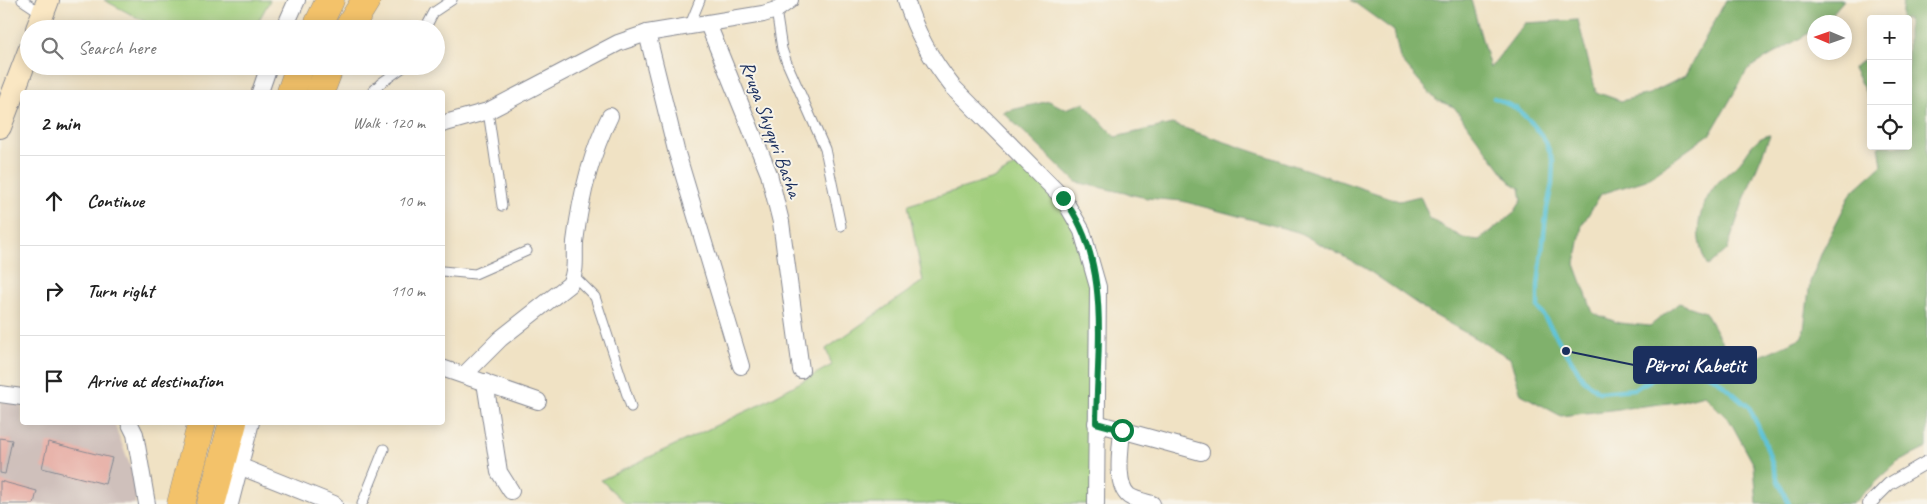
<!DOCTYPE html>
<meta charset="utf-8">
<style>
body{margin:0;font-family:Caveat,sans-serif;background:#f6f6f6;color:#222}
.controls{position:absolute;right:15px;top:15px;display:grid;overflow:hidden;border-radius:5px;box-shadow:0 2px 12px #0003}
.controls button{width:45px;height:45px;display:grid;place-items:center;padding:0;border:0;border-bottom:1px solid #e0e0e0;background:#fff;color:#222;font:25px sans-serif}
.compass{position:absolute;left:1807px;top:15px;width:45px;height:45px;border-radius:50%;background:#fff;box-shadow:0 2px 12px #0003;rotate:272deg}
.stop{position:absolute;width:15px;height:15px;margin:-11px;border:4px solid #0b8043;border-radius:50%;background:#fff}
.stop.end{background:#0b8043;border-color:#fff;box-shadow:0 1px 5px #0008}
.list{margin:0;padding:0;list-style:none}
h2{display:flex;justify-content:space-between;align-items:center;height:65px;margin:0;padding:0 20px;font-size:21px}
h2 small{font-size:16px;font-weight:400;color:#767676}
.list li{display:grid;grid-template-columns:32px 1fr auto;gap:15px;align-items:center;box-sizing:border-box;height:90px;padding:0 20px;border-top:1px solid #e0e0e0}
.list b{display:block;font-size:19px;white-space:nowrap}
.list em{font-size:16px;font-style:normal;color:#767676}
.icon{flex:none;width:28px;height:28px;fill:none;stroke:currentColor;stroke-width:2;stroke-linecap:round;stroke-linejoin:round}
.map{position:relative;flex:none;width:1927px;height:504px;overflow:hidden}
.search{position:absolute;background:#fff;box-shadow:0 2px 12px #0003;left:20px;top:20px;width:425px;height:55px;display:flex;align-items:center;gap:12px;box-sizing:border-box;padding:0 18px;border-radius:28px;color:#767676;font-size:19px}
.panel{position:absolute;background:#fff;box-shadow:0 2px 12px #0003;left:20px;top:90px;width:425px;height:335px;border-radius:5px}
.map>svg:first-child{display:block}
.industrial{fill:#cfc0bb}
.green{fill:#a0ce7c;stroke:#5e7e6d}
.forest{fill:#80b16c;stroke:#4e7065}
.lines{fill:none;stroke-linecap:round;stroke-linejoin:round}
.stream{stroke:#59c1d6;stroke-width:4.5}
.building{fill:#e8b4ab}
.service-casing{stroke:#868891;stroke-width:11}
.pedestrian-casing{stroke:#868891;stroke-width:14}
.minor-casing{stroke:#868891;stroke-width:18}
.secondary-casing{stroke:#868891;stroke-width:24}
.trunk-casing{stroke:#868891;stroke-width:29}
.service{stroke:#fff;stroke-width:9}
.pedestrian{stroke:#fff;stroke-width:12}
.minor{stroke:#fff;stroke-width:16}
.secondary{stroke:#fae7c3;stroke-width:22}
.trunk{stroke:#f3c26a;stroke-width:28}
.route{stroke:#0b8043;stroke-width:6}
.labels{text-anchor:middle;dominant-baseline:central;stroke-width:4;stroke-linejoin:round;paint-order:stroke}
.street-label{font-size:20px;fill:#1b2f5e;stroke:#f7f3e8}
.leader{fill:none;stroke:#1b2f5e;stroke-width:2}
.callout-dot{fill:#1b2f5e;stroke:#f7f3e8;stroke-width:2}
.callout{fill:#1b2f5e;stroke:#1b2f5e;stroke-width:2}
.callout-label{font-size:21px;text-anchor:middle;font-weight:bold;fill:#fff}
</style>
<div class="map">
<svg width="1927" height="504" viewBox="0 0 1927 504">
<rect width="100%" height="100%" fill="#f7f3e8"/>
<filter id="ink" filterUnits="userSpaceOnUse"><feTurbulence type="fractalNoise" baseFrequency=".02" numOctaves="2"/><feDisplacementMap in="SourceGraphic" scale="10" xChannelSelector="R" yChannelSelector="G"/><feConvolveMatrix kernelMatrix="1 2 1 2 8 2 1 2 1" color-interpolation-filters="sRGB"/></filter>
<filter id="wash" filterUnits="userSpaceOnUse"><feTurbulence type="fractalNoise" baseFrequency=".0096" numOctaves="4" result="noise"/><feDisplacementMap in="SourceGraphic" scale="20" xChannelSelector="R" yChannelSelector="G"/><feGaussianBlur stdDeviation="1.12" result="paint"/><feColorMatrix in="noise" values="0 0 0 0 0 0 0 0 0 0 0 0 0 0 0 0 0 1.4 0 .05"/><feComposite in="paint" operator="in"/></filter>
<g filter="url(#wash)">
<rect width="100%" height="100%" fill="#f0e2c4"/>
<path class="industrial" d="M0 402H22V422L114 423 137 484 135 504H0Z"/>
<g class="green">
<path d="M104 0H270L254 29H159Z"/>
<path d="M1026 159 1063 198 1096 275V504H626L601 480 753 408 832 365 826 349 923 281 908 205 993 179Z"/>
</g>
<g class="forest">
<path d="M1351 0H1471L1490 68 1525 23 1578 20 1596 92 1621 101 1649 94 1685 76 1726 0H1844L1825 22H1814V30L1748 69 1711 133 1646 180 1601 194 1582 225 1575 264 1593 313 1619 323 1650 326 1679 303 1705 312 1726 349 1747 362 1803 337 1810 282 1824 247 1852 192 1882 165 1879 146H1908V19H1901L1903 0H1927V448L1898 462 1852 504H1757L1754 465 1730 421 1704 395 1677 402 1561 416 1521 394 1510 358 1429 312 1365 268 1298 232 1182 201 1147 198 1076 182 1003 112 1049 101 1065 109 1084 103 1115 137 1172 124 1399 201 1420 196 1430 219 1463 238 1479 240 1513 214 1522 200 1520 188 1510 182 1454 107 1436 100 1400 59 1394 31Z"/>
<path d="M1871 54V103L1853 68Z"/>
<path d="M1770 135 1743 202 1727 250 1708 266C1693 239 1696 212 1715 186 1722 177 1732 171 1740 162 1751 149 1752 139 1770 135Z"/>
</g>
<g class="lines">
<path class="stream" d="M1494 98 1516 108 1533 124 1545 140 1553 161 1552 184 1547 208 1538 286V307L1583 379 1599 392 1634 389 1667 372 1685 370 1698 371 1715 378 1749 407 1764 439 1778 481 1789 504"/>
</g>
<g id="blocks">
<g class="building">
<path d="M0 438 12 440 5 474 0 473Z"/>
<path d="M48 442 112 458 105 484 42 468Z"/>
<path d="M0 481 37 491 34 504H0Z"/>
</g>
</g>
</g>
<g filter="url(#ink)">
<use href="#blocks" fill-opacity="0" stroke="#868891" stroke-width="1"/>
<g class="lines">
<defs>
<g id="service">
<path d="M22 0 43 14"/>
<path d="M776 10 782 49 787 63 825 149 841 226"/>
<path d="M689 27 700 0"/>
<path d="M425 29 434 12 452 0"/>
<path d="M372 92 381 83 405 66"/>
<path d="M488 111 502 206"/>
<path d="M442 271 475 274 527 251"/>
<path d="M574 276 595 297 631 407"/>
<path d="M362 504 384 449"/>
</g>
<path id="pedestrian" d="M1869 504 1889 484 1927 462"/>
<g id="minor">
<path d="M906 0C916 33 932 61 953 87L1063 198 1082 231 1098 287 1096 504"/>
<path d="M708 24 769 174 781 222 801 370"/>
<path d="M284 29 297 0"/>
<path d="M647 33 676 150 741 366"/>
<path d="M260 92 269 66"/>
<path d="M442 124 488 111 618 43 647 33 763 14 776 10 790 0"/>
<path d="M442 368 538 401"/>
<path d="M464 375 500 339 570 284C577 270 574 257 575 242 580 201 591 153 610 116"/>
<path d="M485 382 499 472 511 491"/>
<path d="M0 394 22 397"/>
<path d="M129 422 135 434 147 504"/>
<path d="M1096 423 1201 452"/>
<path d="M1122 430C1121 447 1114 484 1129 496 1135 500 1145 502 1152 504"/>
<path d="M239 466 334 504"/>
<path d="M230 504 251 422"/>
</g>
<g id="secondary">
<path d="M37 29 48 0"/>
<path d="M0 127 29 51"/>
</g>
<g id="trunk">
<path d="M316 29 330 0"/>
<path d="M348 29 366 0"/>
<path d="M291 92 300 66"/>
<path d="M320 92 330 66"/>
<path d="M181 504 202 422"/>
<path d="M211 504 233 422"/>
</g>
</defs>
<use href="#service" class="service-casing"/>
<use href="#pedestrian" class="pedestrian-casing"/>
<use href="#minor" class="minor-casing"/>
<use href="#secondary" class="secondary-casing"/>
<use href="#trunk" class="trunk-casing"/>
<use href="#service" class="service"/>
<use href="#pedestrian" class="pedestrian"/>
<use href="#minor" class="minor"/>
<use href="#secondary" class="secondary"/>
<use href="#trunk" class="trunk"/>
</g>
</g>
<g class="lines" filter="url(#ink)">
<path class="route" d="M1063 198C1112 261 1097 348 1096 423L1122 430"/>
</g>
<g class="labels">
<g class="street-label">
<text transform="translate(771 129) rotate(70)">Rruga Shyqyri Basha</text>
</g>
</g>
<path class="leader" d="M1566 351L1634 365"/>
<circle class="callout-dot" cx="1566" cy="351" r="5"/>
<rect class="callout" x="1634" y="347" width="122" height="36" rx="5"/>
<g class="callout-label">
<text x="1695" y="372">Përroi Kabetit</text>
</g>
</svg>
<div class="controls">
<button>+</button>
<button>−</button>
<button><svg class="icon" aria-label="locate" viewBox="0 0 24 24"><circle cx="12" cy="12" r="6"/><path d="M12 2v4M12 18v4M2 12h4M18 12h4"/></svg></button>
</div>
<svg class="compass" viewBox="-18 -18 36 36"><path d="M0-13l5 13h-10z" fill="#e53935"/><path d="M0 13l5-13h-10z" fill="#767676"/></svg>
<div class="stop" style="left:1122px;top:430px"></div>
<div class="stop end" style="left:1063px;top:198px"></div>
<div class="search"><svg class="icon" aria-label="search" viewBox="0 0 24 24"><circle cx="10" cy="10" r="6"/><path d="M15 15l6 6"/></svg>Search here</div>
<section class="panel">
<h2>2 min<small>Walk · 120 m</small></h2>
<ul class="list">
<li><svg class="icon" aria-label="ahead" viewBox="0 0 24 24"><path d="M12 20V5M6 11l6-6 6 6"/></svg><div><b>Continue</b></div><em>10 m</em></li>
<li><svg class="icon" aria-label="right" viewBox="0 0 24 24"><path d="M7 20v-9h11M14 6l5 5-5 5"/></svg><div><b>Turn right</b></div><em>110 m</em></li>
<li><svg class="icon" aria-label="arrive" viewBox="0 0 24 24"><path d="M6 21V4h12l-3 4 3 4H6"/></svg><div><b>Arrive at destination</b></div></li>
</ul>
</section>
</div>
